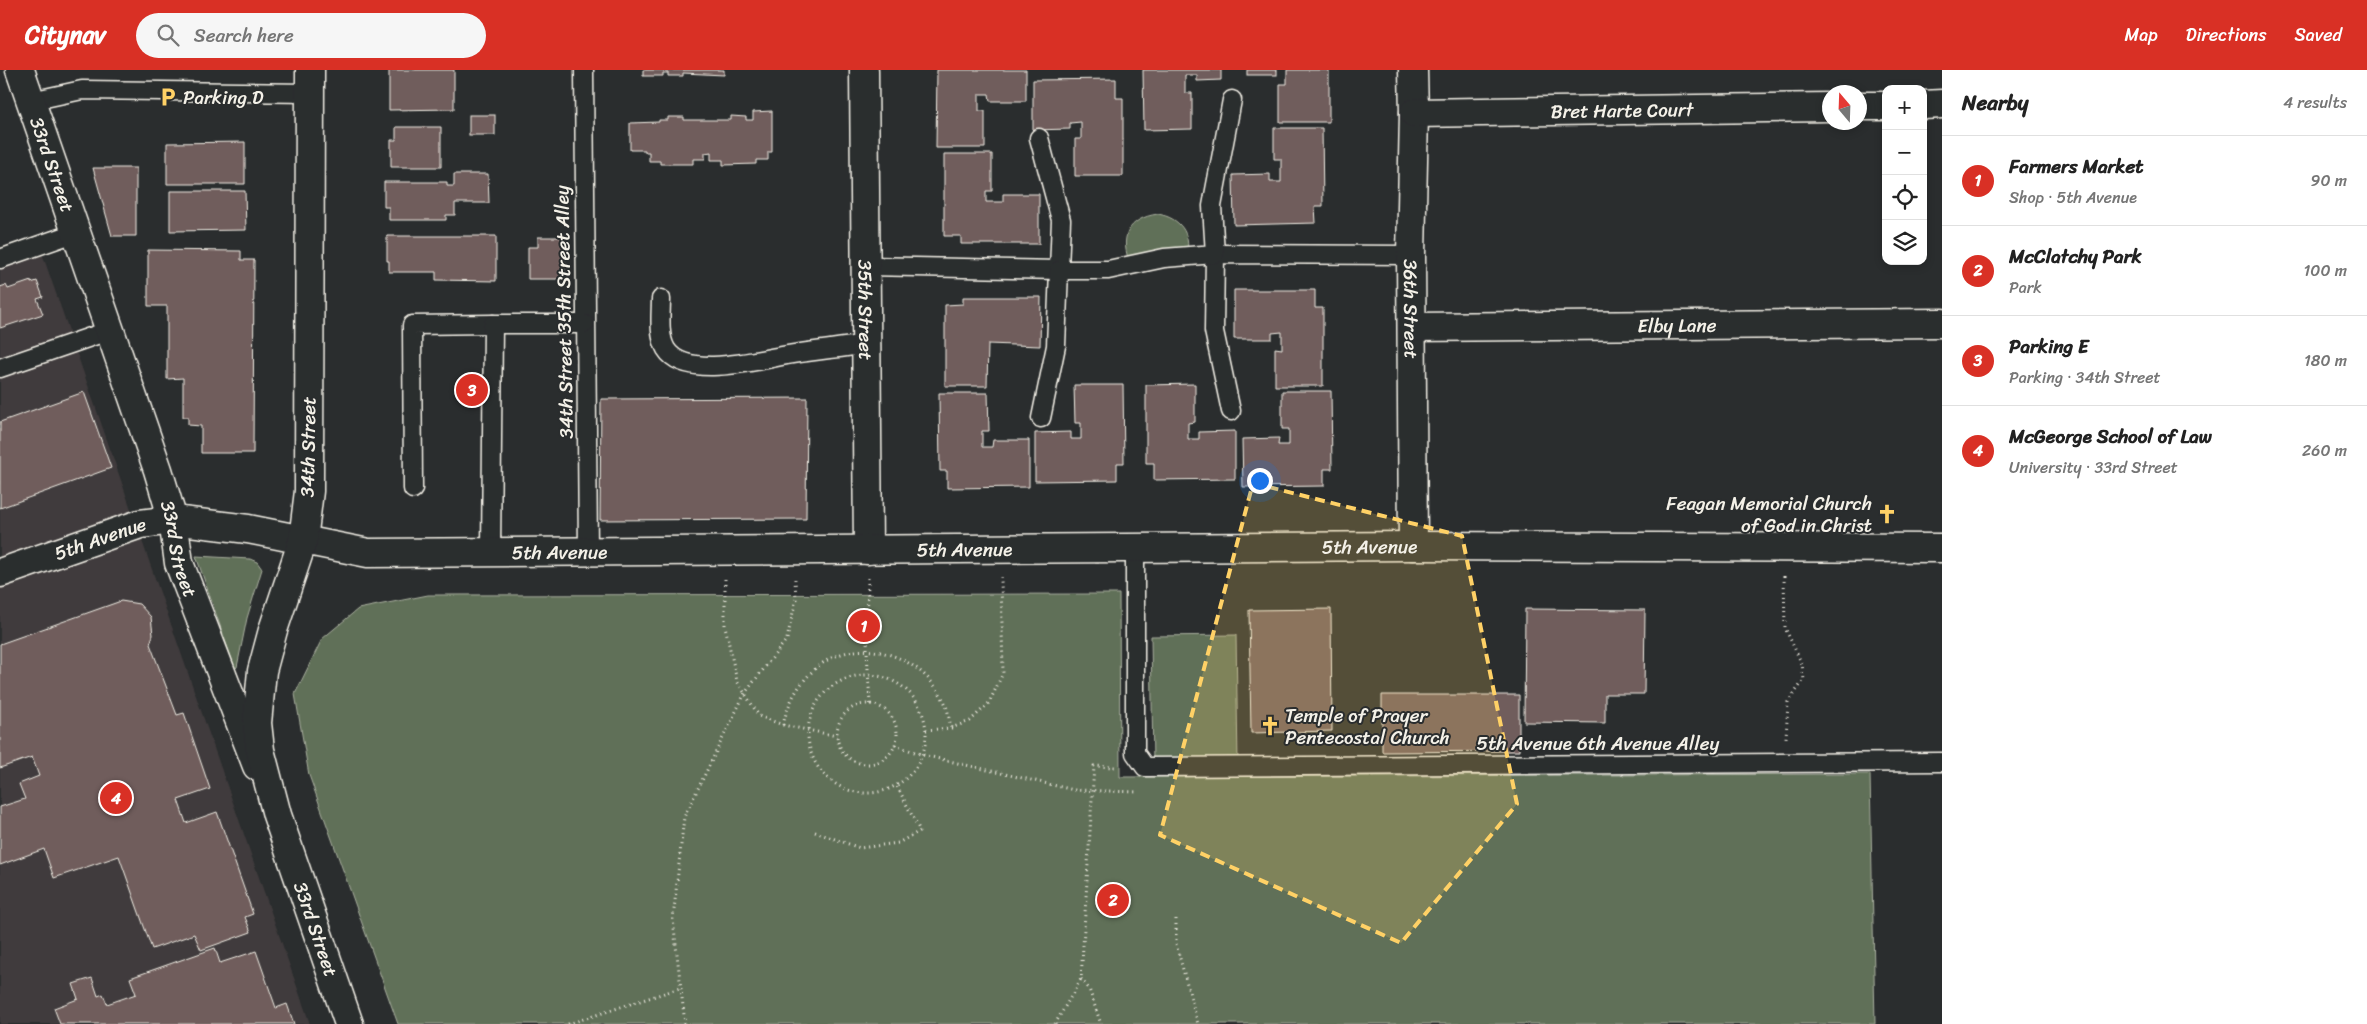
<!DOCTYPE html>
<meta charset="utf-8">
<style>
body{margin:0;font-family:Sriracha,sans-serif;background:#f6f6f6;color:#222}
.controls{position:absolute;right:15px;top:15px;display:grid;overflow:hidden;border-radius:10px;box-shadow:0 2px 8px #0003}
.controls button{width:45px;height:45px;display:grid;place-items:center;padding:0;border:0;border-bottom:1px solid #e0e0e0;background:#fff;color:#222;font:25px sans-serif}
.compass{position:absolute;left:1822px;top:15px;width:45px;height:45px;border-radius:50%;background:#fff;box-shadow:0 2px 8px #0003;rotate:341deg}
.you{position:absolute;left:1259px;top:410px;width:18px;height:18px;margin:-12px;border:4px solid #fff;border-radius:50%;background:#1a73e8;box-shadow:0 0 0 8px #1a73e833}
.badge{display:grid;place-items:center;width:32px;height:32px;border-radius:50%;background:#d93025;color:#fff;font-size:16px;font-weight:700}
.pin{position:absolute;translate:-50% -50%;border:2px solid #fff;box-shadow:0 1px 5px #0006}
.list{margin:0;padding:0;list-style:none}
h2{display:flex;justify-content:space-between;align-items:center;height:65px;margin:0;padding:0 20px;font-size:21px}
h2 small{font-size:16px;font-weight:400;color:#767676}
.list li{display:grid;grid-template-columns:32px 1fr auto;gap:15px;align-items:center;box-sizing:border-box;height:90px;padding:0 20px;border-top:1px solid #e0e0e0}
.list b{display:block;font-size:19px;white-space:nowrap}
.list p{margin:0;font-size:16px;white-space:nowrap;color:#767676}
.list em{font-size:16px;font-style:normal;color:#767676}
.icon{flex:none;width:28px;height:28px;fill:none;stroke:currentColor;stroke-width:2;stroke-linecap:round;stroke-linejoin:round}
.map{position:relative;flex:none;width:1942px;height:954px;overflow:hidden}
header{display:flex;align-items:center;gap:30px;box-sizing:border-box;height:70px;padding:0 25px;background:#d93025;color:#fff}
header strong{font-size:24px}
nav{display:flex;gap:28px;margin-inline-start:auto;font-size:18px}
.search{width:350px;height:45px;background:#f6f6f6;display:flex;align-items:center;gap:12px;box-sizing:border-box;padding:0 18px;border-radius:28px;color:#767676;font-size:19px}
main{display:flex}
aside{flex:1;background:#fff}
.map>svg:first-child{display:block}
.built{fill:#3f3b3c}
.green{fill:#617058;stroke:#aab0a0}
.building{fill:#705d5c;stroke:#f4f1e8}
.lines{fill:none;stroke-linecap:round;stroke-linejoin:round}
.lane-casing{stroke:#f4f1e8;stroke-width:21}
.street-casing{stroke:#f4f1e8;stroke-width:31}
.secondary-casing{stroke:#f4f1e8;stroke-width:31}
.path{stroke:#f4f1e8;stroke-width:3;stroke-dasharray:1 4;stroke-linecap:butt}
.lane{stroke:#2a2d2e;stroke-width:18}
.street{stroke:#2a2d2e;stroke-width:28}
.secondary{stroke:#2a2d2e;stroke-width:28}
.marked{fill:#ffd166;fill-opacity:0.2;stroke:#ffd166;stroke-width:4;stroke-dasharray:10 6;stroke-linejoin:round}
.labels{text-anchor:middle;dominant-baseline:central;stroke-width:4;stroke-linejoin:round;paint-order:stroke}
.poi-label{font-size:19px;fill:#f4f1e8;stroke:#2a2d2e;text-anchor:start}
.street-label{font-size:19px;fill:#f4f1e8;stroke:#2a2d2e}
</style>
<header>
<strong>Citynav</strong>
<div class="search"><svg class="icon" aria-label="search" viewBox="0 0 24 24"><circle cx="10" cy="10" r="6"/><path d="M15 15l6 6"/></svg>Search here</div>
<nav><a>Map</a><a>Directions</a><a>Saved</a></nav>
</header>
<main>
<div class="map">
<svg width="1942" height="954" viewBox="0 0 1942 954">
<rect width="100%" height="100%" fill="#2a2d2e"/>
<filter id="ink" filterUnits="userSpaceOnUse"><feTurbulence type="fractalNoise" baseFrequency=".02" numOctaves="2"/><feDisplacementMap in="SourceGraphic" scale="10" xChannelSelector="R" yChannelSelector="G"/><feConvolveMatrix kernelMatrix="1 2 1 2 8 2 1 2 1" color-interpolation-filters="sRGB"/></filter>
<g filter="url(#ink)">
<path class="built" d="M42 183 310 954H0V198Z"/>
<g class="green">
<path d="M1158 144C1180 148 1191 163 1187 185L1131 195C1118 168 1128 148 1158 144Z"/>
<path d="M196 486 250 489 257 492 262 499 247 548 237 597 235 599Z"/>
<path d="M1119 524 1120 707 1870 704 1875 954H398L309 705 295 624 322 569 358 539 428 525Z"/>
<path d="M1236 565 1238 693 1153 694 1151 566Z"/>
</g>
<g class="building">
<path d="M389 0H454V39L389 40Z"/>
<path d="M643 0H724V5L683 3V6H668V3H663V6H643Z"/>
<path d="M937 0H1026V31H990L989 24H979V41H985V78H936Z"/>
<path d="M1143 0H1221V10L1197 11V5H1185V23H1192V59L1144 60Z"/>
<rect x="1247" y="0" width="30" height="5"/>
<path d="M1287 0H1329V52H1280V14H1287Z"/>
<path d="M1116 9V28H1123V106H1075V69H1081V52L1070 53V59L1033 60V10Z"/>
<path d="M772 41V82H768V90H756V94L723 95V90H711V82L705 83V89H693V94H660V91H649V82H645V80H630V53L659 52V50H668V47H684V50H731V46L746 47V50H753V42Z"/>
<rect x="469" y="45" width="26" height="20"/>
<path d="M396 57H441V97H391V70H396Z"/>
<path d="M1274 58H1322L1323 136H1315L1316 153 1234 155 1233 105 1270 104V112H1281V89H1274Z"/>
<path d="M245 72V114H167V73Z"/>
<path d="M944 84H992V121H986V132H1003V124H1039V174H961V166H944Z"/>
<path d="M93 98H136V166H112Z"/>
<path d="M454 104H488L489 133H455V145H446V150H389V137H384V112H447V116H454Z"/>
<path d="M170 121H245L246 160 170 161Z"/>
<path d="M387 166H496V211L436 210V202H389V191H387Z"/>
<path d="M538 167H565V209H528V177H538Z"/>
<path d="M148 180 241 181V190H254L253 383H201V356L188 355V347H183V308L167 309V236H148Z"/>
<path d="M31 211V213L37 211 43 227 37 229 43 244 0 258V217L6 215 8 219Z"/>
<path d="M1234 220H1315V238H1323V316H1275V278L1282 279V262L1272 263V269H1234Z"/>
<path d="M963 227H1041L1040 276 988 274 987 316H945V235L963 234Z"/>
<path d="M1195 314V352L1188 353V369H1199V362L1235 361V409L1154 410V393H1146V315Z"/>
<path d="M1074 315H1123L1124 393H1117V410L1035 411V363L1071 362V369H1081V353H1075Z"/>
<path d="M1282 321H1331L1332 399H1324V416L1243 417 1242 369 1279 368 1278 375H1289V359H1282Z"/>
<path d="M84 322 111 398 0 438V352Z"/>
<path d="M939 323H988L989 361H982V377H992L993 370H1029V417L947 418V401H940Z"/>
<path d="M807 328 806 449 600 450 601 329Z"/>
<path d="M121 531 139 534 151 547 153 565 150 574 177 645 184 643 210 719 178 730 186 753 217 742 253 844 245 847 251 862 201 880 194 864 152 879 119 786 54 808 44 779 0 795V737L25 729 19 714 39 706 32 687 0 698V574Z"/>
<path d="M1331 539 1332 661 1251 663 1249 540Z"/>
<path d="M1525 539 1645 540 1644 624H1605V653L1524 652Z"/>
<path d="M1382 625H1519V681L1382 682Z"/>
<path d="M215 878 220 893 256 881 276 938 287 934 294 954H60L54 938 78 929 73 914 92 908 98 926 103 924 107 934 136 924 130 908Z"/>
</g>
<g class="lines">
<defs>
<g id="lane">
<path d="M584 0 588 483"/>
<path d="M31 31 82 20 310 23"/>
<path d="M0 189 77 162"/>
<path d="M867 196 1059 200 1061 150 1039 68"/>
<path d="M661 229C661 244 658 265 666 279 685 310 758 290 787 285 813 281 840 278 867 274"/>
<path d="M0 298 111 260"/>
<path d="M1231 341 1214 261 1215 184 1411 185"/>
<path d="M1041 348 1056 276 1059 200H1108L1164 188 1215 184 1212 136 1232 30"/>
<path d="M413 419 412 255 493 254"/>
<path d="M1135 479V683L1145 697 1942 692"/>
<path d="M491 483 493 254H585"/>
</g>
<g id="street">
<path id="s1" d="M20 0 158 400 173 450 179 493 257 696"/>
<path id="s2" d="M864 0 868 480"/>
<path id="s3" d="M1413 0 1414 43 1411 185 1413 476"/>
<path d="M1923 35 1942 34"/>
<path d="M1860 36H1886"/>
<path id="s4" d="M1414 43 1830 37"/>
<path id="s5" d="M1412 257 1942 253"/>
<path id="s6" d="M0 503 140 454 173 450 248 459 368 483 1413 476 1942 478"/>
</g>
<g id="secondary">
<path id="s7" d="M310 0 309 421 303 470 273 560 262 601 257 653 260 680 277 745 349 954"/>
</g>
</defs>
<use href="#lane" class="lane-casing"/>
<use href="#street" class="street-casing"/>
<use href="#secondary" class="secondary-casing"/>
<g class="path">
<path d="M1784 506 1785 558 1802 594 1804 610 1788 632 1786 668"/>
<path d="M868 508 867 581 870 634"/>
<path d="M725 509V556L737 611 759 646 783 655 837 666"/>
<circle cx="867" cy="664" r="59"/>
<circle cx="867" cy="664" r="30"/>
<path d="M783 655C788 632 800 610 820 595 861 564 921 586 943 629 948 637 949 649 951 658"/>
<path d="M926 660 951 658 970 651 989 633 1003 603 1001 507"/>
<path d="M895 675 923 685 1074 720 1139 722"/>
<path d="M815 762 860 778 898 773 920 761 897 716"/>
<path d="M1176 849V874L1198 954"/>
<path d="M1081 909 1089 919 1101 954"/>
<path d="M568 954 680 918"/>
<path d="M685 954 673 849 684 747 745 623 787 569 796 529 795 509"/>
<path d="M1055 954 1081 909 1094 696 1115 697"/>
</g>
<use href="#lane" class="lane"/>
<use href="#street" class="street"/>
<use href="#secondary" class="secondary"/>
</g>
</g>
<path class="marked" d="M1253 413 1462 466 1517 734 1401 873 1160 765Z"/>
<defs>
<symbol id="parking-bare" viewBox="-9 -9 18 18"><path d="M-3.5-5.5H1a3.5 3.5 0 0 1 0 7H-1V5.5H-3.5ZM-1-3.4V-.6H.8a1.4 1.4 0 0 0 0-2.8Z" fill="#ffd166" stroke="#2a2d2e" stroke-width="2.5" paint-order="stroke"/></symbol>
<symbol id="church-bare" viewBox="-9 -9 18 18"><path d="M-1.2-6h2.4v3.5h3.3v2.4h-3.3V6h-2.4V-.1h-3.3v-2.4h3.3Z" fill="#ffd166" stroke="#2a2d2e" stroke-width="2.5" paint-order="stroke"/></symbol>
</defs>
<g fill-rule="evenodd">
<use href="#parking-bare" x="154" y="13" width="28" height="28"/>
<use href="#church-bare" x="1873" y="430" width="28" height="28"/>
<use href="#church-bare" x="1256" y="642" width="28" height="28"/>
</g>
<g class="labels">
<g class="poi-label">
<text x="183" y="27">Parking D</text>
<text x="1872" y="433" text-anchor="end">Feagan Memorial Church<tspan x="1872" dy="22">of God in Christ</tspan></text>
<text x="1285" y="645">Temple of Prayer<tspan x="1285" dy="22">Pentecostal Church</tspan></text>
</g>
<g class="street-label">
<text stroke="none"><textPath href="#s4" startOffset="208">Bret Harte Court</textPath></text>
<text stroke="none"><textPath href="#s1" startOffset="100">33rd Street</textPath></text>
<text stroke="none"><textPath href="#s3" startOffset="239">36th Street</textPath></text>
<text stroke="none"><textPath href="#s2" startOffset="240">35th Street</textPath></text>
<text transform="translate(564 242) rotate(-91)">34th Street 35th Street Alley</text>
<text stroke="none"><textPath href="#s5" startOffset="265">Elby Lane</textPath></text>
<text transform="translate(308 377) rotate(-89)">34th Street</text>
<text stroke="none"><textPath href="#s6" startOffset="106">5th Avenue</textPath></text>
<text stroke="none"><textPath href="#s6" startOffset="1381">5th Avenue</textPath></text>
<text stroke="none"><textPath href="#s1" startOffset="505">33rd Street</textPath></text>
<text stroke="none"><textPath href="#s6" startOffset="976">5th Avenue</textPath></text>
<text stroke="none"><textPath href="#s6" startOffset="571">5th Avenue</textPath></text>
<text x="1598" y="673">5th Avenue 6th Avenue Alley</text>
<text stroke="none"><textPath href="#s7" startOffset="875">33rd Street</textPath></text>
</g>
</g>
</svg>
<div class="controls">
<button>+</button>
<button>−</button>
<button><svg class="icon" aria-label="locate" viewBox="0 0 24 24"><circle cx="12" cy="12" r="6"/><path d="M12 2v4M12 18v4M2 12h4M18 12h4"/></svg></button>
<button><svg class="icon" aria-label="layers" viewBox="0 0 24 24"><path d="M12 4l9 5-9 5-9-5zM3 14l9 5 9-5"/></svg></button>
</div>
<svg class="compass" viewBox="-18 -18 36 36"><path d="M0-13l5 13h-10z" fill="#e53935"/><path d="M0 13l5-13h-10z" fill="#767676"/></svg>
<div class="you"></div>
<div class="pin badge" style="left:864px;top:556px">1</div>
<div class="pin badge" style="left:1113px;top:830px">2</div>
<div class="pin badge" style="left:472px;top:320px">3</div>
<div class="pin badge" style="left:116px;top:728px">4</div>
</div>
<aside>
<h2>Nearby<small>4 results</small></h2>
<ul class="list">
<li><span class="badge">1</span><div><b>Farmers Market</b><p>Shop · 5th Avenue</p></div><em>90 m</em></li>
<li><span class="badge">2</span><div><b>McClatchy Park</b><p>Park</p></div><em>100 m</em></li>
<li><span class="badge">3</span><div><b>Parking E</b><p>Parking · 34th Street</p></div><em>180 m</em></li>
<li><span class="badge">4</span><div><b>McGeorge School of Law</b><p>University · 33rd Street</p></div><em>260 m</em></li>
</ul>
</aside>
</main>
